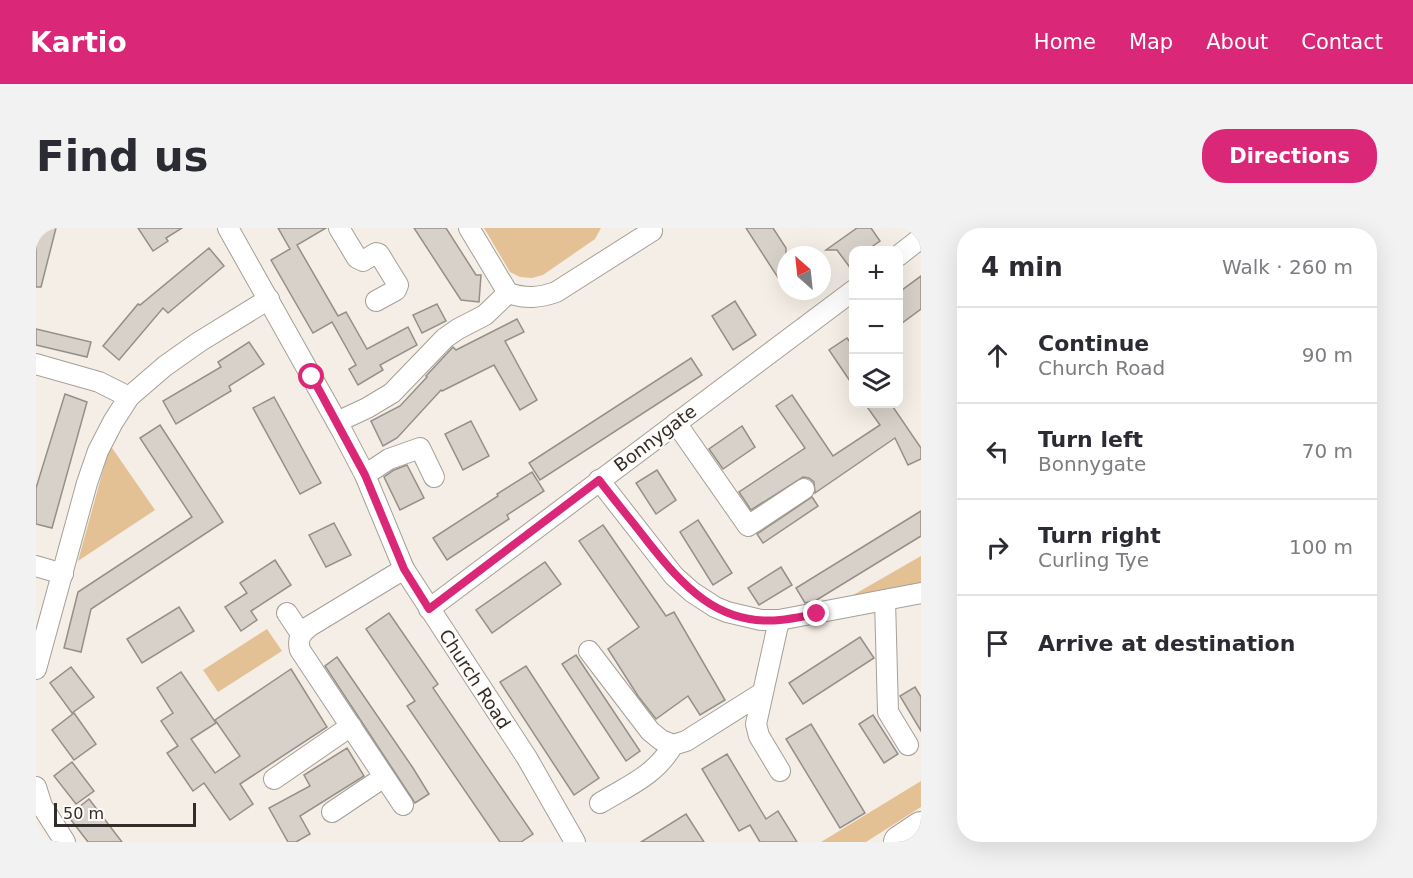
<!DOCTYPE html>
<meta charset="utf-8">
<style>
body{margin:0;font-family:"DejaVu Sans",sans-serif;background:#f2f2f3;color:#2b2b33}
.controls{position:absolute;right:18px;top:18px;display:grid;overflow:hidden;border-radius:12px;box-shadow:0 6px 24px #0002}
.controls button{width:54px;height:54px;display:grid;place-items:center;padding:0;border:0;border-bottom:2px solid #e1e1e2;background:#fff;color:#2b2b33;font:30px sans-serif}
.compass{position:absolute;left:741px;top:18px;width:54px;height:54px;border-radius:50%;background:#fff;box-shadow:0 6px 24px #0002;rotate:333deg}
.scale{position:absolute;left:18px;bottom:15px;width:142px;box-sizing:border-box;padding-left:6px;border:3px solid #302d2a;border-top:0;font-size:16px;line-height:21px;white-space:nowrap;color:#302d2a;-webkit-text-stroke:4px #fffcf9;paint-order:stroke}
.stop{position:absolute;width:18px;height:18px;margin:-14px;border:4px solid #db2777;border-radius:50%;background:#fff}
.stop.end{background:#db2777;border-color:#fff;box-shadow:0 2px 6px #0008}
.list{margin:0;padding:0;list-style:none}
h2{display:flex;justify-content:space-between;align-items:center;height:78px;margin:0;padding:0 24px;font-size:26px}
h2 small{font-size:20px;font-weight:400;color:#7c7c81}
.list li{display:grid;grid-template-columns:39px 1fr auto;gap:18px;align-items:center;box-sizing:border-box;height:96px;padding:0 24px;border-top:2px solid #e1e1e2}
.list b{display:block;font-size:22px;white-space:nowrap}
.list p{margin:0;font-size:20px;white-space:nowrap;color:#7c7c81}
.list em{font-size:20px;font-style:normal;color:#7c7c81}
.icon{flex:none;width:33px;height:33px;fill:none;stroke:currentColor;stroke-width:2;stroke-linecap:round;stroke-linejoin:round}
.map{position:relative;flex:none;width:885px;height:614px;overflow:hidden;border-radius:24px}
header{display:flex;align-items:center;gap:36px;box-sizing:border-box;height:84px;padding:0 30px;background:#db2777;color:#fff}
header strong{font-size:28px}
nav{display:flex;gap:33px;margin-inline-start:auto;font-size:21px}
.intro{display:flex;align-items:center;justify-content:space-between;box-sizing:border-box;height:144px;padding:0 36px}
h1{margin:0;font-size:42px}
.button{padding:15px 27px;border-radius:24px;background:#db2777;color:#fff;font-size:21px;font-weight:700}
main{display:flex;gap:36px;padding:0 36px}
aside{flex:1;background:#fff;border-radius:24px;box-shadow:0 6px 24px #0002}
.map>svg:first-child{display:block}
.green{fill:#e4c194}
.building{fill:#d7d1c9;stroke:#958f88;stroke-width:1.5}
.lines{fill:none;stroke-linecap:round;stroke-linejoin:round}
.minor-casing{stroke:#a59f98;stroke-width:22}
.primary-casing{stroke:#a59f98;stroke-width:34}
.minor{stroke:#fff;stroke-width:20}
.primary{stroke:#fff;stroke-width:32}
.route{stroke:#db2777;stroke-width:8}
.labels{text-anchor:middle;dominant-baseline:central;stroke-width:4.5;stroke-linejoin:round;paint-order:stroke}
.street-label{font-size:18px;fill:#302d2a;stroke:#fffcf9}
</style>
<header>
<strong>Kartio</strong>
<nav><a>Home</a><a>Map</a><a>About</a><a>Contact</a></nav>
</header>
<div class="intro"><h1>Find us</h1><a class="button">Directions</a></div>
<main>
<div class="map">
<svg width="885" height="614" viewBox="0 0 885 614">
<rect width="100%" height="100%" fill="#f5eee6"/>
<g class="green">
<path d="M448 0H565L559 11 507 47 496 50 484 49 474 44Z"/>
<path d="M74 217 119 282 42 333Z"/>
<path d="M885 328V356L805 374Z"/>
<path d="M231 401 246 423 182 464 167 442Z"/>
<path d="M885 553V579L830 614H785Z"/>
</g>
<g class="building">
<path d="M0 0H20L5 59H0Z"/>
<path d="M102 0H146L130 10 132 13 117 23Z"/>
<path d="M242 0H290L261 17 302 88 310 84 331 121 372 99 381 117 344 137 347 142 322 157 313 141 320 137 296 94 277 105 235 32 254 21Z"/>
<path d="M378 0H410L440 47H445L443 74 425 72Z"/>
<path d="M710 0H737L750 20V62Z"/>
<path d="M821 0H835L844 13 831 22H818V45L801 22H790Z"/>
<path d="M173 20 188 38 132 85 127 80 83 132 67 118 102 76 104 77Z"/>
<path d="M885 48V81L862 98V65Z"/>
<path d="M699 73 720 107 697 122 676 88Z"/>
<path d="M401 76 410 93 386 105 377 87Z"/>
<path d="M481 91 488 104 469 113 501 172 484 182 458 137 406 163 405 162 361 210 347 218 335 193 364 178 391 149 390 148 417 119 420 122Z"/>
<path d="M0 101 55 114 51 129 0 117Z"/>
<path d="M811 110 818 120V159L793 122Z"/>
<path d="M213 114 228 136 193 158 195 163 140 196 127 173 185 139 182 134Z"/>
<path d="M655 130 666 147 504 252 493 235Z"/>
<path d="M29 166 51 174 16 300 0 296V260Z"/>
<path d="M756 167 797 228 844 197 829 176H855L885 220V231L872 237 859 210 779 265 778 254 773 250 767 249 715 282 703 264 769 220 740 178Z"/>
<path d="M238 169 285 255 264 266 217 180Z"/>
<path d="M435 193 453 228 427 242 409 206Z"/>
<path d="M124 197 187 294 55 381 45 424 28 420 42 364 156 289 104 210Z"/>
<path d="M706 198 719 219 687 241 673 221Z"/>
<path d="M371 237 388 270 364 282 348 249 358 242Z"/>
<path d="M621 242 640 272 620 286 600 255Z"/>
<path d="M496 244 508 263 471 287 473 291 411 332 397 310 462 268 461 266Z"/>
<path d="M776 269 782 278 727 315 721 306Z"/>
<path d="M885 283V308L779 373 769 375 760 360Z"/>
<path d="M662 292 696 345 677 357 644 304Z"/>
<path d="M298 295 315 327 290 339 273 307Z"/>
<path d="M567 297 630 388 638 384 689 472 664 487 652 468 620 491 602 468 572 421 603 399 543 313Z"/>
<path d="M239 332 255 357 215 383 221 392 205 403 189 379 211 365 204 355Z"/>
<path d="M509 334 525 356 456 405 440 382Z"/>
<path d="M745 339 756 357 723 377 712 360Z"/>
<path d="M143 379 158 403 106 435 91 411Z"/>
<path d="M353 385 402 456 397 460 497 606 485 614H464L371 478 379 473 330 401Z"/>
<path d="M824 409 838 430 767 476 753 455Z"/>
<path d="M540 427 604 523 590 533 526 436Z"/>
<path d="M301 429 377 540 393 566 379 575 289 438Z"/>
<path d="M490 438 563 550 538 567 464 454Z"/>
<path d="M35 439 58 469 36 485 14 455Z"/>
<path d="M255 441 291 499 204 556 217 576 194 592 168 555 157 563 131 525 142 518 125 493 137 485 121 460 145 444 180 495 155 511 179 545 204 528 179 492Z"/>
<path d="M879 459 885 469V503L864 468Z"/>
<path d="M38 485 60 516 38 532 16 502Z"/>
<path d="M837 487 862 526 848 535 823 496Z"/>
<path d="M775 496 829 585 804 600 750 511Z"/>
<path d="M311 520 328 548 264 588 274 606 260 614H252L233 580 274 558 268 547Z"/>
<path d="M691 526 730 591 742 583 761 614H724L714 597 703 603 666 541Z"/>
<path d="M36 534 58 563 40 576 18 548Z"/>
<path d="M53 571 86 614H52L32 588Z"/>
<path d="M650 586 668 614H605Z"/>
</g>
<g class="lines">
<defs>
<g id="minor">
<path d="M192 0 306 203 329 247 368 341 491 530 539 614"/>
<path d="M303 0 321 30 327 33 340 25 343 26 362 57 360 62 340 73"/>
<path d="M433 0 472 65C490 71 503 70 520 64L616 3"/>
<path d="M862 28 885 10"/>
<path d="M0 136 63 154 93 169"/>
<path d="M301 194 331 180 356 165 409 110 422 101 449 87 472 65"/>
<path d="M640 195 712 298 768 261"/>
<path d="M329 247 353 231 384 220 398 249"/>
<path d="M563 252 638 348 656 364 679 379 691 384 725 392H743L885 365"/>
<path d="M0 338 27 346"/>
<path d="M849 372 852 484 872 517"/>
<path d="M393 381 818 62"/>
<path d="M251 385 265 406"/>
<path d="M743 392 720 496 723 508 744 543"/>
<path d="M553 423 614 503 625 512 637 517"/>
<path d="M0 441 51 255 62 223 77 194 93 169 129 138 163 114 233 71"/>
<path d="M238 551 315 498"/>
<path d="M0 559 6 578 29 614"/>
<path d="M564 575C592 558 620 547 637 517L650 513 726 465"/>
<path d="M367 577 264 422C261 410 265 405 274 398L368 341"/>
<path d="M296 584 348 549"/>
</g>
<path id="primary" d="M864 614 885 600"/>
</defs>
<use href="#minor" class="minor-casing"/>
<use href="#primary" class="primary-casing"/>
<use href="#minor" class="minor"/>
<use href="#primary" class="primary"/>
</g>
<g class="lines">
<path class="route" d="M276 149 329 247 368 341 393 381 563 252C579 273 596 293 612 314 647 358 682 398 744 392 756 391 769 388 781 386"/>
</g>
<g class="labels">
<g class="street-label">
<text transform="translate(619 210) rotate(-37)">Bonnygate</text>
<text transform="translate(439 451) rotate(57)">Church Road</text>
</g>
</g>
</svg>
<div class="controls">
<button>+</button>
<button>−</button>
<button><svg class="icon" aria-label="layers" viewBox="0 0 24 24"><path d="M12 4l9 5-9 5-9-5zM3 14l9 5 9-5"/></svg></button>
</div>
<svg class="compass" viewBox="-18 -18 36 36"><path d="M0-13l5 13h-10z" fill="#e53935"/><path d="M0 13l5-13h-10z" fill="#7c7c81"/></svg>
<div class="scale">50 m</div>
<div class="stop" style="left:276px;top:149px"></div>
<div class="stop end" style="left:781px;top:386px"></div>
</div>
<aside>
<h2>4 min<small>Walk · 260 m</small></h2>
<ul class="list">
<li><svg class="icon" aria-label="ahead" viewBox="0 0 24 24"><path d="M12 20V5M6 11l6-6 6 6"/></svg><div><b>Continue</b><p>Church Road</p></div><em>90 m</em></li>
<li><svg class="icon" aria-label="left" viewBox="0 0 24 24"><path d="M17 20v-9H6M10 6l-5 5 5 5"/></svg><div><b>Turn left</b><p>Bonnygate</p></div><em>70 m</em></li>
<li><svg class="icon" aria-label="right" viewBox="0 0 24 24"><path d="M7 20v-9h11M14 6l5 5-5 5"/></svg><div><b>Turn right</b><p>Curling Tye</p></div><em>100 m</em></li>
<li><svg class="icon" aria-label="arrive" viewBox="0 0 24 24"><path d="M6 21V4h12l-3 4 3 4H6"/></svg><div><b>Arrive at destination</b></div></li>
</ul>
</aside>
</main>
